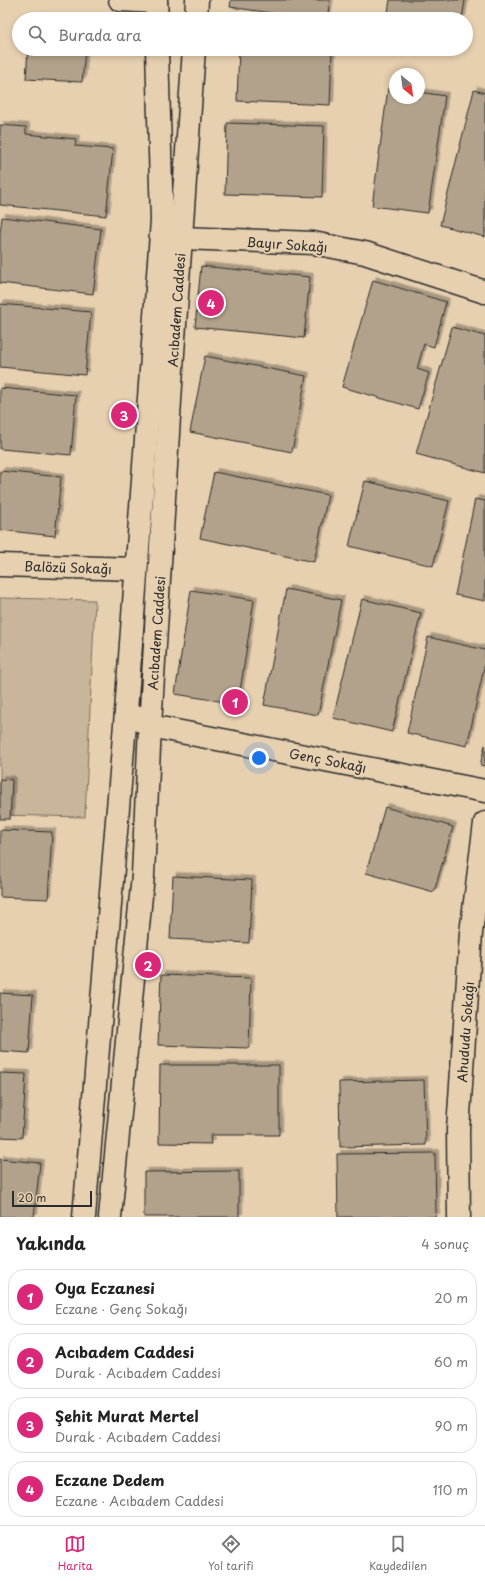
<!DOCTYPE html>
<html lang="tr">
<meta charset="utf-8">
<style>
body{margin:0;font-family:"Playpen Sans",sans-serif;background:#f2f2f2;color:#222}
.compass{position:absolute;left:389px;top:68px;width:36px;height:36px;border-radius:50%;background:#fff;box-shadow:0 2px 6px #0003;rotate:151deg}
.scale{position:absolute;left:12px;bottom:10px;width:80px;box-sizing:border-box;padding-left:4px;border:2px solid #2b2b2b;border-top:0;font-size:11px;line-height:14px;white-space:nowrap;color:#2b2b2b;-webkit-text-stroke:3px #e7d0b0;paint-order:stroke}
.you{position:absolute;left:259px;top:758px;width:14px;height:14px;margin:-10px;border:3px solid #fff;border-radius:50%;background:#1a73e8;box-shadow:0 0 0 6px #1a73e833}
.badge{display:grid;place-items:center;width:26px;height:26px;border-radius:50%;background:#db2777;color:#fff;font-size:13px;font-weight:700}
.pin{position:absolute;translate:-50% -50%;border:2px solid #fff;box-shadow:0 1px 4px #0006}
.list{margin:0;padding:0;list-style:none}
h2{display:flex;justify-content:space-between;align-items:center;height:52px;margin:0;padding:0 16px;font-size:17px}
h2 small{font-size:13px;font-weight:400;color:#767676}
.list li{display:grid;grid-template-columns:26px 1fr auto;gap:12px;align-items:center;box-sizing:border-box;height:56px;margin:0 8px 8px;padding:0 8px;border:1px solid #e0e0e0;border-radius:16px}
.list b{display:block;font-size:15px;white-space:nowrap}
.list p{margin:0;font-size:13px;white-space:nowrap;color:#767676}
.list em{font-size:13px;font-style:normal;color:#767676}
.icon{flex:none;width:22px;height:22px;fill:none;stroke:currentColor;stroke-width:2;stroke-linecap:round;stroke-linejoin:round}
.map{position:relative;flex:none;width:485px;height:1217px;overflow:hidden}
.search{position:absolute;background:#fff;box-shadow:0 2px 6px #0003;left:12px;right:12px;top:12px;height:44px;display:flex;align-items:center;gap:10px;box-sizing:border-box;padding:0 14px;border-radius:22px;color:#767676;font-size:15px}
.sheet{height:308px;background:#fff}
nav{display:flex;justify-content:space-around;align-items:center;box-sizing:border-box;height:56px;border-top:1px solid #e0e0e0;background:#fff;font-size:11px;color:#767676}
nav a{display:grid;justify-items:center;gap:2px}
nav .on{color:#db2777}
.map>svg:first-child{display:block}
.green{fill:#c8b59a;stroke:#7a7062}
.building{fill:#b2a28b;stroke:#2b2b2b;filter:url(#shadow)}
.lines{fill:none;stroke-linecap:round;stroke-linejoin:round}
.minor-casing{stroke:#2b2b2b;stroke-width:25}
.primary-casing{stroke:#2b2b2b;stroke-width:25}
.minor{stroke:#e7d0b0;stroke-width:22}
.primary{stroke:#e7d0b0;stroke-width:22}
.labels{text-anchor:middle;dominant-baseline:central;stroke-width:3.5;stroke-linejoin:round;paint-order:stroke}
.street-label{font-size:13px;fill:#2b2b2b;stroke:#e7d0b0}
</style>
<div class="map">
<svg width="485" height="1217" viewBox="0 0 485 1217">
<defs>
<filter id="shadow"><feDropShadow dx="3.5" dy="-3.5" stdDeviation="0" flood-color="#0004"/></filter>
</defs>
<rect width="100%" height="100%" fill="#e7d0b0"/>
<filter id="ink" filterUnits="userSpaceOnUse"><feTurbulence type="fractalNoise" baseFrequency=".025" numOctaves="2"/><feDisplacementMap in="SourceGraphic" scale="8" xChannelSelector="R" yChannelSelector="G"/><feConvolveMatrix kernelMatrix="1 2 1 2 8 2 1 2 1" color-interpolation-filters="sRGB"/></filter>
<g filter="url(#ink)">
<path class="green" d="M0 598 95 600 85 817 0 815Z"/>
<g class="building">
<path d="M231 0H330L327 19H313L230 7Z"/>
<path d="M390 0H465L462 19H435L388 12Z"/>
<path d="M28 49H85L82 82 26 79Z"/>
<path d="M239 49H332L330 105 237 101Z"/>
<path d="M388 88 395 89V98H419V92L445 96 428 213 372 206Z"/>
<path d="M474 90 485 93V237L440 225Z"/>
<path d="M227 123 324 126 322 197 225 194Z"/>
<path d="M0 125 26 127V134L76 139 75 146 113 149 106 216 0 205Z"/>
<path d="M2 217 101 229 93 294 0 283V233Z"/>
<path d="M201 266 310 277 304 338 195 327Z"/>
<path d="M373 280 446 302 434 347 424 344 417 369 429 373 418 409 342 387Z"/>
<path d="M0 304 91 312 85 375 0 367Z"/>
<path d="M452 327 485 336V473L416 454Z"/>
<path d="M205 356 306 376 292 452 190 432Z"/>
<path d="M0 388 76 395 71 455 0 449Z"/>
<path d="M0 471 61 477 55 536 0 530Z"/>
<path d="M214 472 328 495 314 562 200 538Z"/>
<path d="M365 481 449 501 433 566 349 546Z"/>
<path d="M475 499 485 501V601L455 595Z"/>
<path d="M286 589 341 600 318 715 264 705Z"/>
<path d="M191 590 254 600 238 704 175 694Z"/>
<path d="M362 599 421 613 392 732 333 718Z"/>
<path d="M428 637 485 650V663L467 746 407 733Z"/>
<path d="M485 745V766L480 765Z"/>
<path d="M0 779 12 780 10 819H0Z"/>
<path d="M385 807 453 827 434 892 366 873Z"/>
<path d="M0 830 52 832 48 899 0 897Z"/>
<path d="M173 876 252 880 249 943 170 939Z"/>
<path d="M161 975 251 978 249 1048 158 1045Z"/>
<path d="M0 993 33 995 29 1053 0 1051Z"/>
<path d="M160 1065H279V1135H210L211 1144 159 1143Z"/>
<path d="M0 1073 26 1074 22 1138 0 1137Z"/>
<path d="M424 1080 426 1145 340 1147 339 1082Z"/>
<path d="M435 1153 436 1217H338L337 1154Z"/>
<path d="M0 1159 40 1163 34 1217H0Z"/>
<path d="M239 1171V1217H144V1172Z"/>
</g>
<g class="lines">
<defs>
<g id="minor">
<path d="M120 0 156 2"/>
<path d="M167 225 181 238 313 243 365 253 485 292"/>
<path d="M0 565 136 569"/>
<path d="M126 712 150 726 485 791"/>
<path d="M459 1217 458 1130 471 933 485 823"/>
</g>
<g id="primary">
<path d="M156 0 157 19"/>
<path d="M196 19 197 0"/>
<path d="M84 1217 126 712 162 220 157 49"/>
<path d="M110 1217 143 875 150 726 172 368 194 49"/>
</g>
</defs>
<use href="#minor" class="minor-casing"/>
<use href="#primary" class="primary-casing"/>
<use href="#minor" class="minor"/>
<use href="#primary" class="primary"/>
</g>
</g>
<g class="labels">
<g class="street-label">
<text transform="translate(287 244) rotate(4)">Bayır Sokağı</text>
<text transform="translate(176 310) rotate(-86)">Acıbadem Caddesi</text>
<text transform="translate(68 567) rotate(2)">Balözü Sokağı</text>
<text transform="translate(156 633) rotate(-86)">Acıbadem Caddesi</text>
<text transform="translate(328 760) rotate(11)">Genç Sokağı</text>
<text transform="translate(465 1032) rotate(-86)">Ahududu Sokağı</text>
</g>
</g>
</svg>
<svg class="compass" viewBox="-18 -18 36 36"><path d="M0-13l5 13h-10z" fill="#e53935"/><path d="M0 13l5-13h-10z" fill="#767676"/></svg>
<div class="scale">20 m</div>
<div class="you"></div>
<div class="pin badge" style="left:235px;top:702px">1</div>
<div class="pin badge" style="left:148px;top:965px">2</div>
<div class="pin badge" style="left:124px;top:415px">3</div>
<div class="pin badge" style="left:211px;top:303px">4</div>
<div class="search"><svg class="icon" aria-label="search" viewBox="0 0 24 24"><circle cx="10" cy="10" r="6"/><path d="M15 15l6 6"/></svg>Burada ara</div>
</div>
<section class="sheet">
<h2>Yakında<small>4 sonuç</small></h2>
<ul class="list">
<li><span class="badge">1</span><div><b>Oya Eczanesi</b><p>Eczane · Genç Sokağı</p></div><em>20 m</em></li>
<li><span class="badge">2</span><div><b>Acıbadem Caddesi</b><p>Durak · Acıbadem Caddesi</p></div><em>60 m</em></li>
<li><span class="badge">3</span><div><b>Şehit Murat Mertel</b><p>Durak · Acıbadem Caddesi</p></div><em>90 m</em></li>
<li><span class="badge">4</span><div><b>Eczane Dedem</b><p>Eczane · Acıbadem Caddesi</p></div><em>110 m</em></li>
</ul>
</section>
<nav>
<a class="on"><svg class="icon" aria-label="map" viewBox="0 0 24 24"><path d="M3 6l6-2 6 2 6-2v14l-6 2-6-2-6 2zM9 4v14M15 6v14"/></svg>Harita</a>
<a><svg class="icon" aria-label="directions" viewBox="0 0 24 24"><path d="M12 3l9 9-9 9-9-9zM9 14v-3h6M13 9l2 2-2 2"/></svg>Yol tarifi</a>
<a><svg class="icon" aria-label="saved" viewBox="0 0 24 24"><path d="M7 4h10v16l-5-4-5 4z"/></svg>Kaydedilen</a>
</nav>
